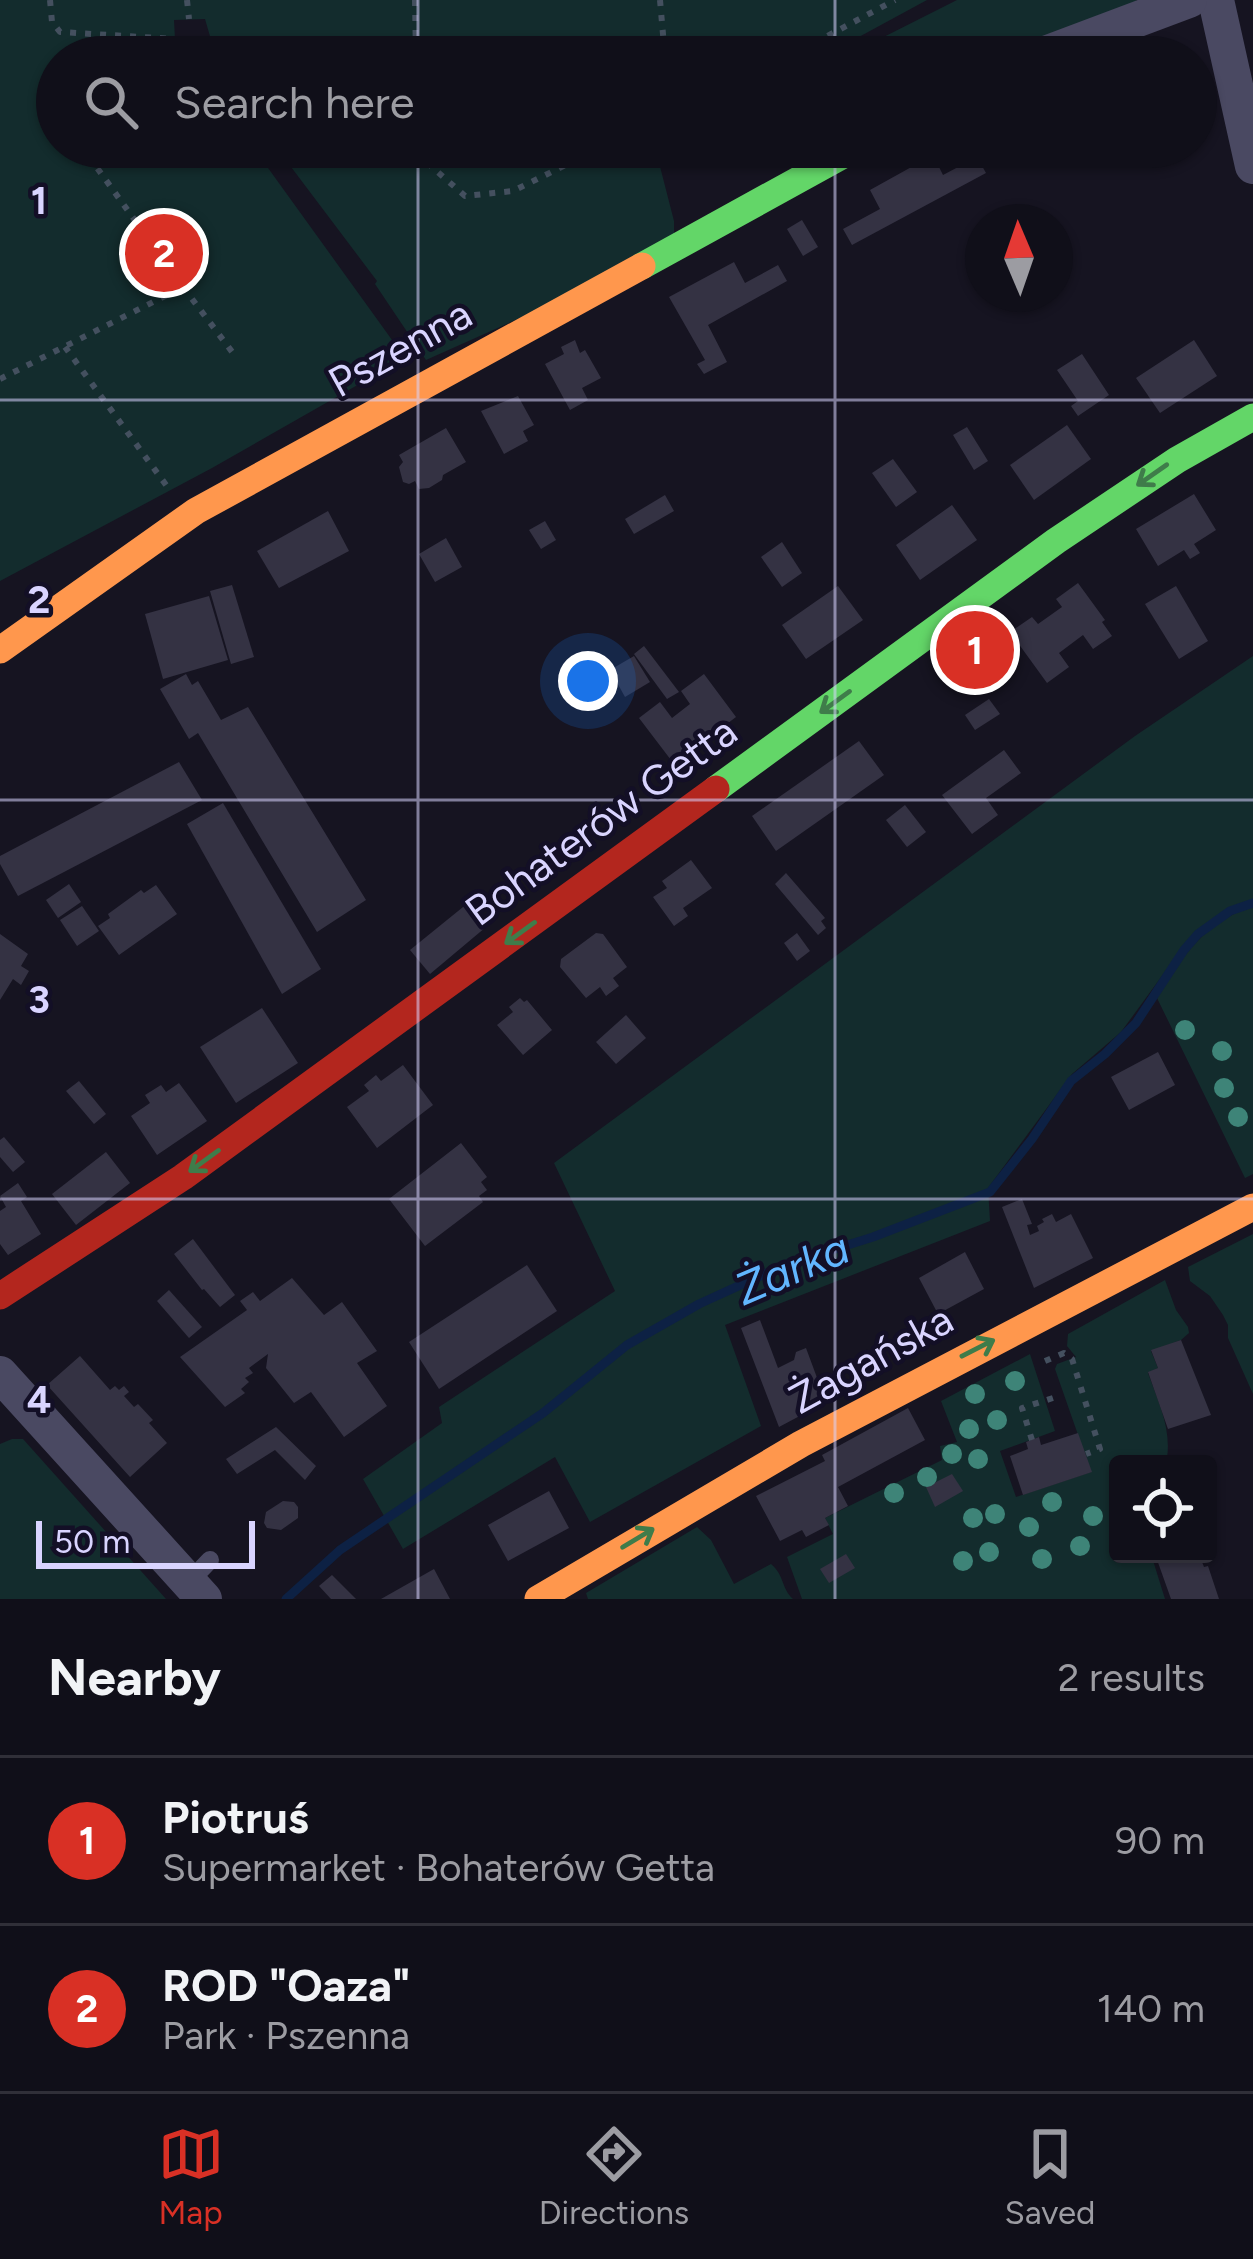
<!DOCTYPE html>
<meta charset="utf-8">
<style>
body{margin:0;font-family:Figtree,sans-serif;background:#191822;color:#f1f3f6}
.controls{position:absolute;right:36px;bottom:36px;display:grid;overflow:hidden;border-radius:12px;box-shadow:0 3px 9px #0004}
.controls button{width:108px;height:108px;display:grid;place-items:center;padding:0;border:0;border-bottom:3px solid #302f38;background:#100f19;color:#f1f3f6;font:60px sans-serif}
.compass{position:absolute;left:965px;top:204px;width:108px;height:108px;border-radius:50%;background:#100f19;box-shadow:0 3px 9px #0004;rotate:358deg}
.scale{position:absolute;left:36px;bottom:30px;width:219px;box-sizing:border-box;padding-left:12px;border:6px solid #d9d4ff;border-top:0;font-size:33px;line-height:42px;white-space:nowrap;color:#d9d4ff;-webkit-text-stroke:9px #130f26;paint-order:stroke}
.you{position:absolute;left:588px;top:681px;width:42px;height:42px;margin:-30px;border:9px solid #fff;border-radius:50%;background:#1a73e8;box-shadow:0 0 0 18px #1a73e833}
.badge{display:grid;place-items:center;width:78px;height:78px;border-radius:50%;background:#d93025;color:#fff;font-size:39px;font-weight:700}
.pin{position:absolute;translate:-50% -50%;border:6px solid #fff;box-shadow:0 3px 12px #0006}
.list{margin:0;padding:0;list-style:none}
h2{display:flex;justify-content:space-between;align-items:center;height:156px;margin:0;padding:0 48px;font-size:51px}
h2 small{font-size:39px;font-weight:400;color:#9c9ca2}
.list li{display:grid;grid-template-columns:78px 1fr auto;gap:36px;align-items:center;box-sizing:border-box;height:168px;padding:0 48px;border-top:3px solid #302f38}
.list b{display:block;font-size:45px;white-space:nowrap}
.list p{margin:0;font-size:39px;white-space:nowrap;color:#9c9ca2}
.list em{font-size:39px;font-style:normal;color:#9c9ca2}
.icon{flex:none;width:66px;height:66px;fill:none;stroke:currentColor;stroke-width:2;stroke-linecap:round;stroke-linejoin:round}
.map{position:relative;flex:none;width:1253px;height:1599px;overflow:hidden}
.search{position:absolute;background:#100f19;box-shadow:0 3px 9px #0004;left:36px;right:36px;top:36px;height:132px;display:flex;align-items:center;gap:30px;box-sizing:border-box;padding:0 42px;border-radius:66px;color:#9c9ca2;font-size:45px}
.sheet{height:492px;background:#100f19}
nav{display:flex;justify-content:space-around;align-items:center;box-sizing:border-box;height:168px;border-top:3px solid #302f38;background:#100f19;font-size:33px;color:#9c9ca2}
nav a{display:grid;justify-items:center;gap:6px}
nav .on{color:#d93025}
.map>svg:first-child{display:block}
.green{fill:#132c2d}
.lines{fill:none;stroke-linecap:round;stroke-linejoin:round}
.stream{stroke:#0d2144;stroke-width:9}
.building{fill:#343243}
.path{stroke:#44505f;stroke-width:6;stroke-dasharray:6 9;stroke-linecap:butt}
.lane{stroke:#4a4962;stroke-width:18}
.street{stroke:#4a4962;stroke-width:36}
.fast{stroke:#63d668;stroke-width:27}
.slow{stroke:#ff974d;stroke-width:27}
.jam{stroke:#b3261e;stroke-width:27}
.tree{fill:#3e8478}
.oneway{stroke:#3f7c4a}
.grid{fill:none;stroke:#d9d4ff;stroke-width:3;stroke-opacity:0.55}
.labels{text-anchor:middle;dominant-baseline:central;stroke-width:9;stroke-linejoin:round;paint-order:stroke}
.street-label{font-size:42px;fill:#d9d4ff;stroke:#130f26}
.water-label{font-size:45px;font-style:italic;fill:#62b6ff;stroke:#130f26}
.grid-label{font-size:39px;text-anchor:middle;font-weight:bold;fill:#d9d4ff;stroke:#130f26;stroke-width:9;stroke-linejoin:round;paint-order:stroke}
</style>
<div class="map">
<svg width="1253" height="1599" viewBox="0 0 1253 1599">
<rect width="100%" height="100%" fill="#161421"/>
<g class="green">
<path d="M0 0H927L822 57H216L205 19 174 20 175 39 188 57H57V147H253L405 358 212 468 0 581Z"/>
<path d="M957 0H1136L1143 19 1040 57H844Z"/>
<path d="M276 147H655L674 221V249L426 360 375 284 377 281Z"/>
<path d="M1253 656V902L1230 910 1197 933 1181 950 1121 1032 1072 1074 988 1188 990 1221 725 1325 761 1426 590 1522 555 1457 403 1549 363 1479 442 1423 439 1407 615 1291 554 1163 1135 736Z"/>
<path d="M1253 906V1174L1245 1178 1157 998C1184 955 1202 924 1253 906Z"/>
<path d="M1253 1234V1394L1228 1338V1325L1223 1315 1210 1296 1190 1281 1188 1267Z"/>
<path d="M1165 1280 1176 1310 1188 1327 1189 1333 1181 1340 1151 1351 1158 1368 1148 1373C1159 1404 1173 1431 1166 1464H1118V1554H1151L1165 1599H802L787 1557 833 1534 825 1518 942 1460 940 1446 957 1442 941 1401 1030 1354 1055 1431 1000 1451 1016 1497 1091 1472 1055 1369 1057 1364 1076 1357 1067 1346 1068 1334Z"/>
<path d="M12 1439H23L166 1599H0V1444Z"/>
<path d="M697 1527 711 1540 734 1584 771 1564C785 1576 781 1588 793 1599H588L586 1593Z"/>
</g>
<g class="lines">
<path class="stream" d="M286 1599 340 1550 543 1413 627 1345 699 1304 784 1265 873 1237 990 1192 1032 1139 1071 1081 1105 1054 1136 1023 1184 950 1198 934 1230 911 1253 903"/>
</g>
<g class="building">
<path d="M933 155 943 175 977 157 986 173 852 245 843 229 880 209 870 190Z"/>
<path d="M802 220 818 247 803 256 787 229Z"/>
<path d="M734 262 745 283 778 265 787 281 708 325 727 362 704 374 697 364 705 360 669 297Z"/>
<path d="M575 340 580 353 585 350 601 378 582 388 588 400 570 410 545 364 564 354 561 347Z"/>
<path d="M1194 340 1217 376 1160 413 1136 378Z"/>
<path d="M1082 354 1109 395 1078 416 1071 406 1078 401 1057 370Z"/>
<path d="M518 396 534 425 523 431 528 441 504 454 481 411Z"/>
<path d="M1067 425 1091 459 1034 500 1010 465Z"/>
<path d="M967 427 988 461 974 470 953 435Z"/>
<path d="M446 428 466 462 443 475 442 480 429 488 419 489 415 481 409 484 403 482 399 467 403 462 399 455Z"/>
<path d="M893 459 917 492 896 507 872 473Z"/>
<path d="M1194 494 1216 530 1194 544 1200 553 1190 559 1184 550 1158 566 1136 529Z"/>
<path d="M665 495 674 511 634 534 625 519Z"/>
<path d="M952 505 977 540 920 580 896 545Z"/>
<path d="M328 511 349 551 279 588 257 551Z"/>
<path d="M545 521 556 540 541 549 529 530Z"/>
<path d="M446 538 462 567 435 582 419 554Z"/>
<path d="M782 542 802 573 782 587 761 557Z"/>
<path d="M1078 583 1105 620 1102 622 1112 636 1093 649 1083 635 1059 653 1069 667 1047 683 1010 632 1032 617 1038 624 1062 607 1056 599Z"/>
<path d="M232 585 254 657 231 664 210 591Z"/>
<path d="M838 586 863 620 806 659 782 625Z"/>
<path d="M1176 586 1208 641 1179 659 1145 604Z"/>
<path d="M209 596 228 660 163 679 145 614Z"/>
<path d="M978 634 997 662 977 675 969 663 959 670 949 653Z"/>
<path d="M644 646 679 692 667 699 634 654Z"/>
<path d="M634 656 650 682 625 697 610 670Z"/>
<path d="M186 674 192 685 198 681 221 720 248 707 366 900 317 932 198 733 189 739 160 689Z"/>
<path d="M704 674 736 717 674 764 639 718 660 702 672 718 690 704 681 691Z"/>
<path d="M989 699 1000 714 975 730 965 715Z"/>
<path d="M859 741 884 775 776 851 752 816Z"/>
<path d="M1004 750 1021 773 986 798 998 815 972 834 942 795Z"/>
<path d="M179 762 202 800 18 896 0 864V856Z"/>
<path d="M223 803 321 969 282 994 187 824Z"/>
<path d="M905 805 926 832 907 847 886 820Z"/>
<path d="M691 860 712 888 683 908 688 916 674 926 653 897 667 888 662 881Z"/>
<path d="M786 873 825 918 821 921 826 928 818 935 775 884Z"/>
<path d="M69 884 81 902 58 918 46 900Z"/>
<path d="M156 885 177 914 119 955 98 926 110 918 108 914 141 890 144 893Z"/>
<path d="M468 903 486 927 430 974 410 950Z"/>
<path d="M82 906 99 931 77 946 60 920Z"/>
<path d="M596 933 603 934 627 967 613 978 619 986 606 996 600 987 586 998 560 967 561 959Z"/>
<path d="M797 933 810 951 797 961 784 943Z"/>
<path d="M0 934 28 954 21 966 29 971 21 985 13 979 0 1000Z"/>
<path d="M520 998 524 1002 527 1000 552 1030 523 1055 497 1025 513 1012 509 1007Z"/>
<path d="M262 1008 298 1063 236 1103 200 1047Z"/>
<path d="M626 1015 646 1038 616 1064 596 1042Z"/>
<path d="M1158 1052 1175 1085 1129 1110 1111 1077Z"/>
<path d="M403 1065 433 1105 377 1148 347 1107 369 1091 364 1085 376 1075 381 1081Z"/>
<path d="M79 1081 106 1114 94 1124 66 1091Z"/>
<path d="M179 1083 207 1121 157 1155 131 1116 150 1103 145 1095 161 1085 166 1092Z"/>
<path d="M4 1137 25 1162 13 1172 0 1157V1140Z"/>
<path d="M461 1143 487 1177 481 1182 487 1190 479 1196 483 1202 425 1246 389 1199Z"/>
<path d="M106 1152 130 1183 76 1225 52 1194Z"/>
<path d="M18 1183 27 1197 21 1201 41 1234 8 1255 0 1244V1211L6 1207 0 1196Z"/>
<path d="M1022 1199 1032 1224 1027 1225 1030 1235 1039 1231 1037 1226 1044 1222 1042 1219 1052 1214 1056 1222 1071 1214 1093 1258 1034 1288 1002 1207Z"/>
<path d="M193 1239 235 1295 220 1307 204 1289 202 1290 174 1254Z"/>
<path d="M965 1252 984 1289 938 1314 919 1278Z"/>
<path d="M527 1265 557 1311 439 1389 409 1342Z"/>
<path d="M292 1278 324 1315 342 1302 377 1351 357 1363 387 1406 344 1437 311 1392 294 1403 266 1368 268 1354 249 1368 253 1373 245 1378 249 1382 241 1389 245 1393 225 1407 180 1357 247 1310 240 1301 253 1292 260 1301Z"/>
<path d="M169 1290 202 1327 189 1338 157 1301Z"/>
<path d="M760 1320 778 1368 794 1360 796 1352 806 1348 826 1402 779 1427 741 1328Z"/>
<path d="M1181 1340 1211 1415 1168 1429 1148 1372 1158 1368 1151 1350Z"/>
<path d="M80 1356 110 1390 115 1386 119 1390 124 1386 129 1392 124 1396 134 1407 138 1404 153 1420 149 1423 167 1443 130 1477 47 1385Z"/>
<path d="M908 1408 925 1440 838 1487 848 1506 825 1518 829 1525 806 1537 802 1530 780 1541 756 1496 825 1461 822 1455Z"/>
<path d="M276 1427 316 1466 305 1480 275 1450 237 1474 226 1459Z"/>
<path d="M1078 1433 1092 1472 1023 1495 1010 1456 1028 1449 1026 1442 1039 1437 1041 1445Z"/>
<path d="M952 1474 963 1491 935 1507 926 1487Z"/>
<path d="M549 1491 569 1528 508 1561 488 1525Z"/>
<path d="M283 1501 294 1502 298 1507V1518L281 1530 267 1528 264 1523 266 1512Z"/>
<path d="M846 1554 855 1568 829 1583 820 1569Z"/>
<path d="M1155 1554H1199L1204 1567 1208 1566 1219 1599H1171Z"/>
<path d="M434 1569 450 1599H381Z"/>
<path d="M332 1575 356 1599H331L319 1586Z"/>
</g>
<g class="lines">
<g class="path">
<path d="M50 0 52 22 60 32 175 39"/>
<path d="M187 0 189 19"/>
<path d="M415 0 416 57"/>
<path d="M660 0 665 57"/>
<path d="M788 57 895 0"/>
<path d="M424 147 431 166 465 196 513 191 602 147"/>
<path d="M183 287 236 357"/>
<path d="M65 347 169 489"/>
<path d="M0 379 183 287 82 147"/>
<path d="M1045 1361 1064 1353 1072 1359 1100 1449 1086 1454"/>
<path d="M1032 1440 1022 1408 1056 1397"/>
</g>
<path class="lane" d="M189 1582 210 1560"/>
<g class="street">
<path d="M1216 0 1253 166"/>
<path d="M1037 57 1189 0"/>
<path d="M0 1374 204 1599"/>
</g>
<g class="fast">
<path d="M642 266 858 147"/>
<path d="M716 789 1056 541 1177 460 1253 417"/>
</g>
<g class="slow">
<path d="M0 650 196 511 642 266"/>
<path d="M538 1599 801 1444 1253 1207"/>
</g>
<path class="jam" d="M0 1296 183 1177 716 789"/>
</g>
<g class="tree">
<circle cx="1185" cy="1030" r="10"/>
<circle cx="1222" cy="1051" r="10"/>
<circle cx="1224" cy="1088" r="10"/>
<circle cx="1238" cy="1117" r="10"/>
<circle cx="1015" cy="1381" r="10"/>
<circle cx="975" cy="1394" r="10"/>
<circle cx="997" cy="1420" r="10"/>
<circle cx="969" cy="1429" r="10"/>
<circle cx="952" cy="1454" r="10"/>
<circle cx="978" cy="1459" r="10"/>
<circle cx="927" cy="1477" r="10"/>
<circle cx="894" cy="1493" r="10"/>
<circle cx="1052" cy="1502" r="10"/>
<circle cx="995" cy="1514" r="10"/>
<circle cx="1093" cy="1516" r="10"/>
<circle cx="973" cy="1518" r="10"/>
<circle cx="1029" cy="1527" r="10"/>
<circle cx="1080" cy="1546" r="10"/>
<circle cx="989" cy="1552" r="10"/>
<circle cx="1042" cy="1559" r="10"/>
<circle cx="963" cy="1561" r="10"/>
</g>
<defs><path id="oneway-shaft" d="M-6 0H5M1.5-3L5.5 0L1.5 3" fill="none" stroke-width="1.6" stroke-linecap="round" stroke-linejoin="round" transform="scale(3)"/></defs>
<g class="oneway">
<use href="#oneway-shaft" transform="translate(1152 475) rotate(145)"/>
<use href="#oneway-shaft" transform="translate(835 702) rotate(144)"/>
<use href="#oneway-shaft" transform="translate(520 933) rotate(144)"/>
<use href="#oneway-shaft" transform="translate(204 1161) rotate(144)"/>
<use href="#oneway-shaft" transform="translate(978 1348) rotate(-27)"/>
<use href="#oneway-shaft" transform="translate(638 1538) rotate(-31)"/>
</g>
<path class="grid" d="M418 0V57M835 0V57M418 147V1599M835 147V1599M0 400H1253M0 800H1253M0 1199H1253"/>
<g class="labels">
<g class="street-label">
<text transform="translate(400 348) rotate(-29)">Pszenna</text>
<text transform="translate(601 821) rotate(-36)">Bohaterów Getta</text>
<text transform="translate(871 1359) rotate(-29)">Żagańska</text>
</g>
<g class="water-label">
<text transform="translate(792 1268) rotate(-23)">Żarka</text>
</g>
</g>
<g class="grid-label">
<text x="39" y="214">1</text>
<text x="39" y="613">2</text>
<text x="39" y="1013">3</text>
<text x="39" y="1413">4</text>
</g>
</svg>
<div class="controls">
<button><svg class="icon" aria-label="locate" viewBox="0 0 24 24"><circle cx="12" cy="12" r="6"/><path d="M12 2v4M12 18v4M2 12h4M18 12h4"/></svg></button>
</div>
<svg class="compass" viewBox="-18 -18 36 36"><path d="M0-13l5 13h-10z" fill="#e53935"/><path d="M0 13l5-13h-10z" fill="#9c9ca2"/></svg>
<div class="scale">50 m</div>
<div class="you"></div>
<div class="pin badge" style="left:975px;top:650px">1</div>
<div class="pin badge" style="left:164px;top:253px">2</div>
<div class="search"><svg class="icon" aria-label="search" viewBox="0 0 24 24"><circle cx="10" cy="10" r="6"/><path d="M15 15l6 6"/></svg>Search here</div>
</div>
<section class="sheet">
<h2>Nearby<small>2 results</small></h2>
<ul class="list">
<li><span class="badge">1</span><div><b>Piotruś</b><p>Supermarket · Bohaterów Getta</p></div><em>90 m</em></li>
<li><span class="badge">2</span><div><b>ROD &quot;Oaza&quot;</b><p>Park · Pszenna</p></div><em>140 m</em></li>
</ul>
</section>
<nav>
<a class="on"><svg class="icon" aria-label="map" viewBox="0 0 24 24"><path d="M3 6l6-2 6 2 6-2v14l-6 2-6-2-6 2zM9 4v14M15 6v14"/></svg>Map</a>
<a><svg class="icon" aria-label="directions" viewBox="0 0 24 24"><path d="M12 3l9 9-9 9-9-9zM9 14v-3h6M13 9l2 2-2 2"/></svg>Directions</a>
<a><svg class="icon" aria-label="saved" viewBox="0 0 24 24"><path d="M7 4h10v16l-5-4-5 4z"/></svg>Saved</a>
</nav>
